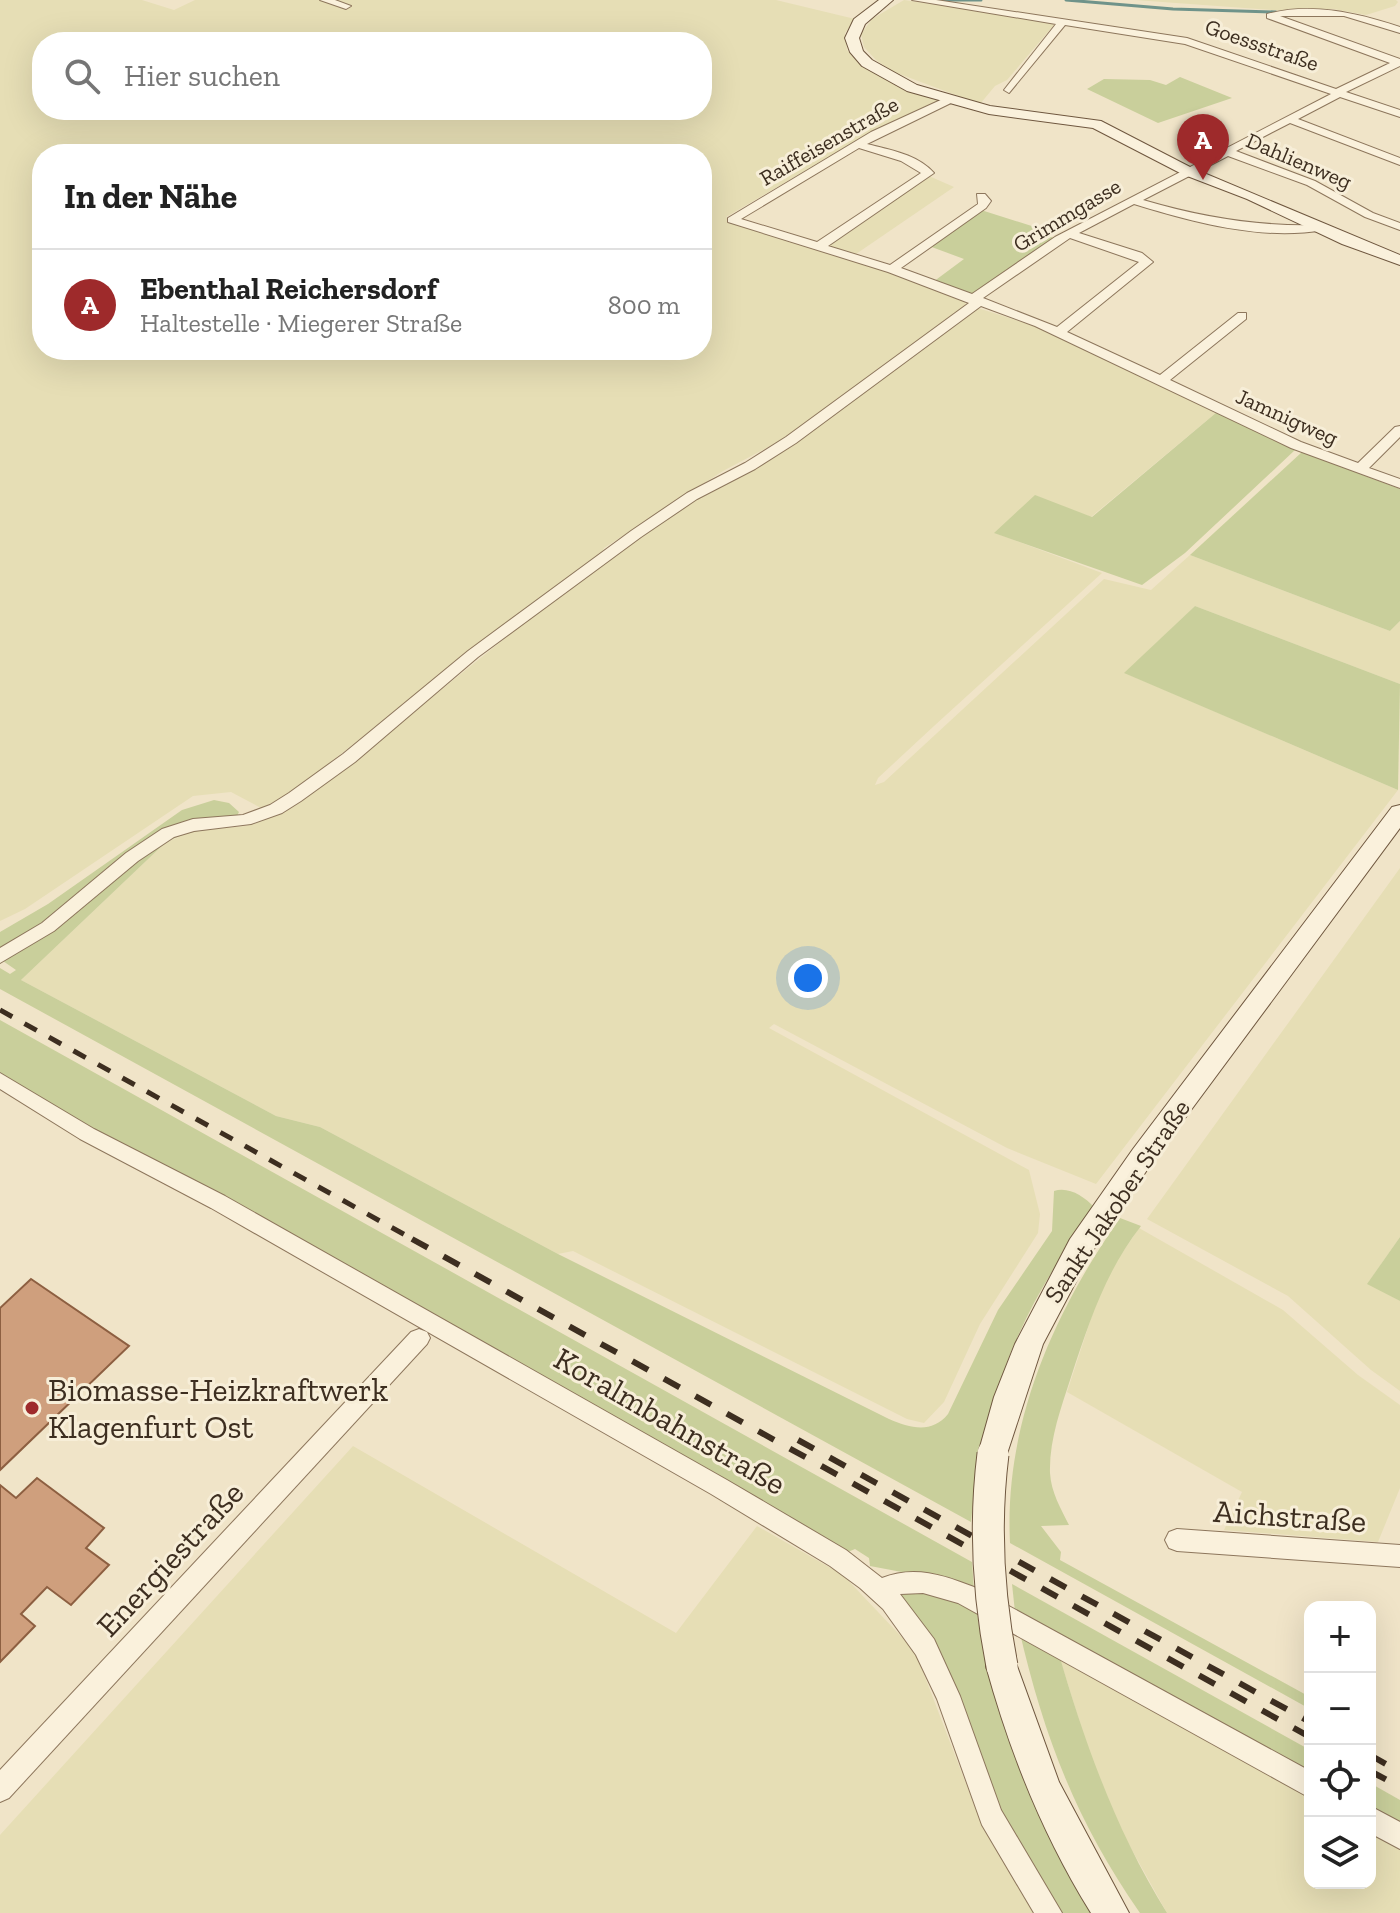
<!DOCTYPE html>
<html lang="de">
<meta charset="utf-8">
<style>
body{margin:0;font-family:"Zilla Slab",serif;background:#f6f6f6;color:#222}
.controls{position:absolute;right:24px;bottom:24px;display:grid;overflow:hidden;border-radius:16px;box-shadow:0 8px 32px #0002}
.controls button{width:72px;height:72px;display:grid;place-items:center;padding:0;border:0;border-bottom:2px solid #e0e0e0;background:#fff;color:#222;font:40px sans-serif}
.you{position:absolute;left:808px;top:978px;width:28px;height:28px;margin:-20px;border:6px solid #fff;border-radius:50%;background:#1a73e8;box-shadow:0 0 0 12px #1a73e833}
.badge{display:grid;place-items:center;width:52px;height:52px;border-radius:50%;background:#9e2a2b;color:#fff;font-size:26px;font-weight:700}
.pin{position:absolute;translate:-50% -66px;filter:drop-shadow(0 2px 4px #0008)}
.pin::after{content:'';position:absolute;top:42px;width:28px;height:24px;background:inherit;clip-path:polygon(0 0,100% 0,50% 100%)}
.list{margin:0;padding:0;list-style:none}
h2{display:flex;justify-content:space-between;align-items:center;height:104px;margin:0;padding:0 32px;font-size:34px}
h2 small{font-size:26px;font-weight:400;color:#767676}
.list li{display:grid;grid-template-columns:52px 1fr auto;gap:24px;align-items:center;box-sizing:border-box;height:112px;padding:0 32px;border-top:2px solid #e0e0e0}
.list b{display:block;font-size:30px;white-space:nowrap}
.list p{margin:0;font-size:26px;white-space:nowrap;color:#767676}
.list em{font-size:26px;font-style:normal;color:#767676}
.icon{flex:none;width:44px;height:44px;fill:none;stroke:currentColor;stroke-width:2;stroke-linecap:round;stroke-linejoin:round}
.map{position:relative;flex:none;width:1400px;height:1913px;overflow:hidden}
.search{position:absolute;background:#fff;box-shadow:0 8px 32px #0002;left:32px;top:32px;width:680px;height:88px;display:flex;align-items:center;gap:20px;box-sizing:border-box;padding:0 28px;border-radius:32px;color:#767676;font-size:30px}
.panel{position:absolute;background:#fff;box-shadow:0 8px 32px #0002;left:32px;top:144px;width:680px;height:216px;border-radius:32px}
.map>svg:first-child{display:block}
.farmland{fill:#e6deb5;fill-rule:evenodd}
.green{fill:#c9cf9b}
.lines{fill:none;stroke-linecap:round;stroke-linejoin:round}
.stream{stroke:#6f938a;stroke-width:3}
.building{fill:#cf9f7d;stroke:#8d5f41;stroke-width:2}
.minor-casing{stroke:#8d765c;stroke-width:2}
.secondary-casing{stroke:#6f573f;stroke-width:2}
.minor{fill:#faf1dc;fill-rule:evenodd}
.secondary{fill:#faf1dc;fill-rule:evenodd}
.rail-far1{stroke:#3d2e20;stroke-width:5;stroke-dasharray:14 14;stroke-linecap:butt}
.rail{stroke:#3d2e20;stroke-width:6;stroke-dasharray:18 18;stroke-linecap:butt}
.secondary-bridge-casing{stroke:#6f573f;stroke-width:33;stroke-linecap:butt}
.secondary-bridge{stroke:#faf1dc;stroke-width:31}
.poi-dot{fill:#9e2a2b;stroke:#f7eed8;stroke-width:3}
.labels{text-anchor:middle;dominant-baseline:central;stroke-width:6;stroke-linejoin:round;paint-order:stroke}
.far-street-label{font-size:22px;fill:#3d2e20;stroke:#f7eed8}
.street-label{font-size:26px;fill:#3d2e20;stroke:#f7eed8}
.near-poi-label{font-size:32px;fill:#3d2e20;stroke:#f7eed8;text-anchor:start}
.near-street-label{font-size:32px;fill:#3d2e20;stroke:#f7eed8}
</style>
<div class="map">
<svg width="1400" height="1913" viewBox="0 0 1400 1913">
<rect width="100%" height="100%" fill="#f0e4c8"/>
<g class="farmland">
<path d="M0 0H142L174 10 195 0H776L855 19 845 33 847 50 860 63 904 88 939 101 870 133 726 217 732 223 885 269 964 300 966 305 783 439 723 471 604 548 602 553 524 609 284 799 261 808 231 792 193 796 25 909 0 921ZM42 42H702V110H42ZM42 154H702V350H42Z"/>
<path d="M904 0 1050 22 1054 25 1007 80 995 86 980 104 894 72 876 60 864 47 861 34 872 19Z"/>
<path d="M1135 0H1396L1398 2 1395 6 1366 15 1333 9 1284 11Z"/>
<path d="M929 176 954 187 856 254 829 246Z"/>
<path d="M978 308 1047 330 1217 412 1091 517 1035 496 995 533 1102 573 934 726 878 778 875 785 884 782 1104 579 1151 590 1190 555 1390 631 1400 621V684L1195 606 1125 673 1398 790 1096 1184 1007 1148 774 1024 769 1028 1029 1170 1040 1214 1038 1233 980 1324 944 1402 924 1423 907 1419 573 1251 558 1254 320 1127 276 1116 21 980 165 843 193 831 246 826 275 816 353 761 576 581 702 495 754 470Z"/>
<path d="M1400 868V1237L1368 1283 1400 1301V1391L1371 1370 1288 1296 1147 1219Z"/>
<path d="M1139 1228 1283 1310 1358 1375 1400 1405V1488L1378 1542 1224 1530 1242 1492 1067 1392 1096 1303 1112 1268Z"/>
<path d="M353 1446 676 1633 757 1526 843 1575 915 1651 983 1828 1035 1913H0V1835Z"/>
<path d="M1059 1656 1310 1798V1883H1370V1831L1400 1848V1913H1167L1127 1841 1096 1774Z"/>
</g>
<g class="green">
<path d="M1180 77 1232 98 1158 123 1087 89 1104 79 1150 80 1166 85Z"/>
<path d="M981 210 1038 228 1053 238 974 294 965 295 933 282 964 259 929 246Z"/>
<path d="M1217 412 1295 450 1185 553 1142 585 994 533 1035 495 1092 517Z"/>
<path d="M1302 452 1400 489V621L1390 631 1190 555Z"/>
<path d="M1195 606 1400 684 1398 790 1124 673Z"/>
<path d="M214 800 229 803 239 812 237 816 196 822 0 952V932L48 904 182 810Z"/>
<path d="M286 810C246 833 203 821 165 843L21 980 276 1116 320 1127 558 1254 889 1419C910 1428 932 1434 948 1414L998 1310 1052 1231 1054 1191C1068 1186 1084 1196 1094 1207 1066 1249 1038 1290 1018 1336 1001 1371 993 1410 983 1448L979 1447 971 1522 0 989V968L10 974 16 970 3 961 171 834Z"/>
<path d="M0 1020 972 1562 974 1591 944 1580 870 1566 869 1558 855 1549 848 1552 88 1129 0 1073Z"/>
<path d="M1120 1218 1141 1226C1105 1272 1089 1323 1071 1377 1061 1408 1049 1440 1050 1473 1051 1492 1061 1509 1069 1525L1041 1526 1061 1552 1060 1560 1310 1697V1709L1010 1543C1004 1426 1052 1315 1120 1218Z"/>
<path d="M1400 1237V1301L1367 1284Z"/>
<path d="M1012 1584 1310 1750V1778L1015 1612Z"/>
<path d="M919 1590 976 1607 984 1656 988 1658C1001 1705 1013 1754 1032 1799 1049 1839 1071 1876 1093 1913H1057L1035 1882 900 1595Z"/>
<path d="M1019 1629 1058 1651C1085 1744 1116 1831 1167 1913H1140C1076 1821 1044 1737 1019 1629Z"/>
<path d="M1370 1783 1400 1800V1829L1370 1812Z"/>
</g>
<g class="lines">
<g class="stream">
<path d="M932 0H981"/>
<path d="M1066 0 1173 9 1276 12"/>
</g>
</g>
<g class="building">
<path d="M31 1279 129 1346 0 1470V1308Z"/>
<path d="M37 1478 104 1528 86 1548 109 1565 71 1605 47 1587 21 1614 35 1626 0 1662V1485L16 1498Z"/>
</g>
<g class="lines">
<defs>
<g id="minor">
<path d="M320 0H335L351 6 346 9Z"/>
<path d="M912 0H936L1187 38 1336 89 1390 63 1267 18V14C1312 2 1357 13 1400 27V33L1344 16H1280L1400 59V66L1346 92 1400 110V117L1340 97 1298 119 1400 158V165L1290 123 1236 151 1315 181 1373 213 1400 223V230L1365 217 1307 185 1228 156 1143 200C1201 217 1259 227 1319 225L1325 228 1323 230C1262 241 1192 222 1134 204L1079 233 1142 253 1153 262 1067 332 1160 375 1238 313H1246V319L1170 380 1301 442 1358 463 1395 427 1400 426V437L1369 468 1400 479V488L1291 448 1035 326 981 306 796 443 755 469 697 499 641 537 478 657 355 762 301 801 282 813 251 824 194 831 174 837 138 861 54 931 0 963V948L42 923 126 853 162 829 193 819 243 815 270 805 289 793 343 754 468 651 631 531 687 493 745 463 786 437 969 303 888 272 728 222V218L871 132 945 98H953V102L867 144C890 150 917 154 934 173L828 246 890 265 978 204 977 194H985L991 201 986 208 901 268 972 294 1055 237 1331 94 1185 44 1065 25 1009 93 1004 90 1056 24ZM859 148 901 161 921 173 817 242 741 219ZM1070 238 1139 262 1057 327 983 298Z"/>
<path d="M0 1073 94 1129 225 1196 727 1480 846 1550 882 1578C914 1565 944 1575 974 1587L1310 1771V1798L958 1603 923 1593 900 1594 934 1639 960 1696 1001 1810 1062 1913H1034L982 1825 937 1699 916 1655 883 1609 860 1588 830 1566 711 1494 211 1208 80 1139 0 1089Z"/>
<path d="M419 1329 427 1332 430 1338 427 1344 9 1798 0 1802V1770L411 1332Z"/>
<path d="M1177 1529 1400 1545V1567L1177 1551 1169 1548 1165 1540 1169 1532Z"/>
<path d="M1370 1806 1400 1822V1849L1370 1833Z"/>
</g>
<g id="secondary">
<path d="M879 0H893L865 24 859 38 863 51 872 60 917 85 990 106 1101 121 1192 168 1400 255V265L1342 244 1247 199 1182 174 1093 128 989 114 907 91 862 66 850 52 845 38 854 19Z"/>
<path d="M1400 805V828L1151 1164 1090 1255 1043 1344 1004 1463 993 1467 982 1463 978 1454 994 1397 1015 1344 1070 1239 1133 1149 1392 807Z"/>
<path d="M1002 1650 1013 1655 1059 1782 1129 1913H1091C1043 1836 1010 1753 986 1666L991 1655Z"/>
</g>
</defs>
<use href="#minor" class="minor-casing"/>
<use href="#secondary" class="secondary-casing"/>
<use href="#minor" class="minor"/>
<use href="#secondary" class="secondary"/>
<path class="rail-far1" d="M0 1010 416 1241"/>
<g class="rail">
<path d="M412 1239 1310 1737"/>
<path d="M798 1440 1310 1722"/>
<path d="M1370 1755 1400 1772"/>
<path d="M1370 1771 1400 1787"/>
</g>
<defs>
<path id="secondary-bridge" d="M993 1454C984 1526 988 1595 1002 1666"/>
</defs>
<use href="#secondary-bridge" class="secondary-bridge-casing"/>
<use href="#secondary-bridge" class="secondary-bridge"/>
</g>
<circle class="poi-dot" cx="32" cy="1408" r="8"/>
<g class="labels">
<g class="far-street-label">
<text transform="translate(1262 45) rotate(19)">Goessstraße</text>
<text transform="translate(829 141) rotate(-30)">Raiffeisenstraße</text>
<text transform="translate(1299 161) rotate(23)">Dahlienweg</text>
<text transform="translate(1067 215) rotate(-31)">Grimmgasse</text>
<text transform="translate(1287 417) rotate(24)">Jamnigweg</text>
</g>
<g class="street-label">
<text transform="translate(1117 1201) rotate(-56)">Sankt Jakober Straße</text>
</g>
<g class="near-poi-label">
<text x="48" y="1390">Biomasse-Heizkraftwerk<tspan x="48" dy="37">Klagenfurt Ost</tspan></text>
</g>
<g class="near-street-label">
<text transform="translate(670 1421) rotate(30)">Koralmbahnstraße</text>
<text transform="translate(1290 1516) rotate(4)">Aichstraße</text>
<text transform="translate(170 1559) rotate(-47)">Energiestraße</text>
</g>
</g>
</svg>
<div class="controls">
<button>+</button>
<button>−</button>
<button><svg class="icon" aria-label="locate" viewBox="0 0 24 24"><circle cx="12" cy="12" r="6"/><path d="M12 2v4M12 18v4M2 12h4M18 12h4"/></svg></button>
<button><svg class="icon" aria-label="layers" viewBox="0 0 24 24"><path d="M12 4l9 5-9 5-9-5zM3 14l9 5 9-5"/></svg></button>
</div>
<div class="you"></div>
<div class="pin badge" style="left:1203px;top:180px">A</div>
<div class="search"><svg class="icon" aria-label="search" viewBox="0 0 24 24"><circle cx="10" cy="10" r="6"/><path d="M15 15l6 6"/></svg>Hier suchen</div>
<section class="panel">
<h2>In der Nähe<small></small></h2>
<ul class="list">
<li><span class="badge">A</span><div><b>Ebenthal Reichersdorf</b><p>Haltestelle · Miegerer Straße</p></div><em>800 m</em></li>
</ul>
</section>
</div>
